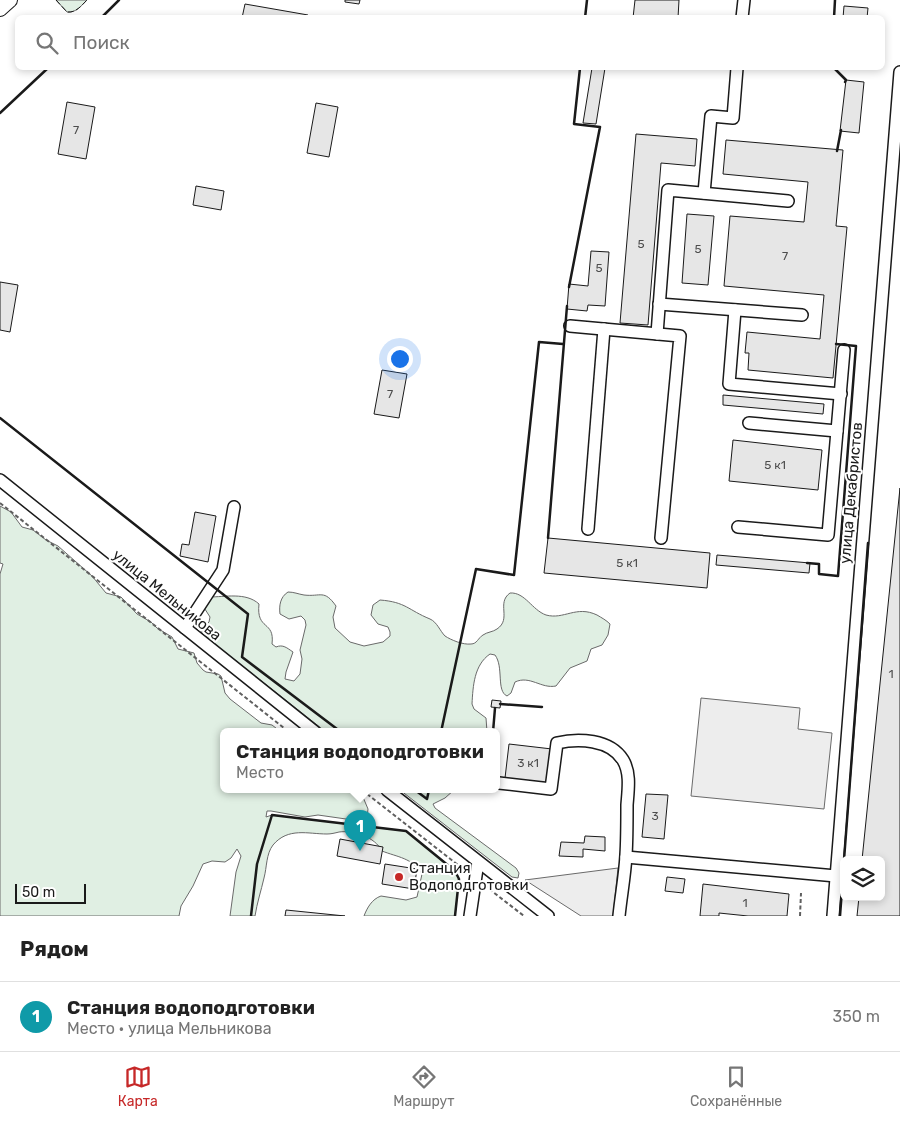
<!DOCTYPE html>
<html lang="ru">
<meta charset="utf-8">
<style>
body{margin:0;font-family:Rubik,sans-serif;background:#f2f2f2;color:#222}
.controls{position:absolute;right:15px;bottom:15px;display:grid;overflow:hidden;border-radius:8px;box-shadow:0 2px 8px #0003}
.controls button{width:45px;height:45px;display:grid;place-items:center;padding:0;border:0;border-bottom:1px solid #e0e0e0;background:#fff;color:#222;font:25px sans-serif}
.scale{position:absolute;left:15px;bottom:12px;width:71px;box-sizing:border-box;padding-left:5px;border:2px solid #1a1a1a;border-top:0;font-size:14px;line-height:18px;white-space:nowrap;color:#1a1a1a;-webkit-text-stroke:4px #fff;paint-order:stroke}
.you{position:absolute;left:399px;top:358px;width:18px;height:18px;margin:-12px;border:4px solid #fff;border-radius:50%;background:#1a73e8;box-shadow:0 0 0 8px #1a73e833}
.badge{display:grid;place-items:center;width:32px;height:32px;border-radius:50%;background:#c62828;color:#fff;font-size:16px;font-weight:700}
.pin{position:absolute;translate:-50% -41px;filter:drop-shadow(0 1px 2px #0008)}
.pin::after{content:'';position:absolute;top:26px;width:18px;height:15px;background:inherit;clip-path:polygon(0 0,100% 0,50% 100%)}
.popup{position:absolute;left:220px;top:728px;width:280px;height:65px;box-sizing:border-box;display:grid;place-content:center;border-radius:8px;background:#fff;filter:drop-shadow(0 1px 4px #0005);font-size:16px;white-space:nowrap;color:#767676}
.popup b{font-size:19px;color:#222}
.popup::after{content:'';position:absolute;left:50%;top:100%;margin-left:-10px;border:10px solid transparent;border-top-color:#fff}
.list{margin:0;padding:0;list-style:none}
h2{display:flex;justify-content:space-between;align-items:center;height:65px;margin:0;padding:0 20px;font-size:21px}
h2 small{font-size:16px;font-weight:400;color:#767676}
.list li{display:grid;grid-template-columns:32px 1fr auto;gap:15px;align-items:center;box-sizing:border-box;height:70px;padding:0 20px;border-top:1px solid #e0e0e0}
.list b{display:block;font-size:19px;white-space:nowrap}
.list p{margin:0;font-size:16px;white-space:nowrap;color:#767676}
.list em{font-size:16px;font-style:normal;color:#767676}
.icon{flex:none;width:28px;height:28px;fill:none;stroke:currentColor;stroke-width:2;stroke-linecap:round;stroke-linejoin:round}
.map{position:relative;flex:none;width:900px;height:916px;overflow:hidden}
.search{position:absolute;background:#fff;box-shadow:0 2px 8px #0003;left:15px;right:15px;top:15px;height:55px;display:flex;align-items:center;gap:12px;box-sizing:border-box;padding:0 18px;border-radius:8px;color:#767676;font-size:19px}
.sheet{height:135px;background:#fff}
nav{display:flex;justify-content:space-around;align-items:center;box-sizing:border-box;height:70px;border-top:1px solid #e0e0e0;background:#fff;font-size:14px;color:#767676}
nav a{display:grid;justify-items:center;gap:2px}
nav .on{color:#c62828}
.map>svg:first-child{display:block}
.green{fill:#e0efe3;stroke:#6a6a6a}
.parking{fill:#ededed;stroke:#6a6a6a}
.building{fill:#e6e6e6;stroke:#1a1a1a}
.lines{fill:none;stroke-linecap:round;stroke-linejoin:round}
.minor-casing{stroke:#1a1a1a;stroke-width:14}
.major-casing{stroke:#1a1a1a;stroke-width:16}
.path{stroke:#5f5f5f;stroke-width:2;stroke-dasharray:4 2.5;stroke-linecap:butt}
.minor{stroke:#fff;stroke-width:11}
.major{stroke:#fff;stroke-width:14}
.fence{stroke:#1a1a1a;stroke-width:1;stroke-dasharray:6 2.5;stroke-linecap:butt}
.wall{stroke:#1a1a1a;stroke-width:2.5}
.poi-dot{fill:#c62828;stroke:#fff;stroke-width:2}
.labels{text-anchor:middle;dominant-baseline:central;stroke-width:4;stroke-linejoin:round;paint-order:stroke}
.number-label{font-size:12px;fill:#4d4d4d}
.street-label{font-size:15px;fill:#1a1a1a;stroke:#fff}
.poi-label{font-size:15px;fill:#1a1a1a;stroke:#fff;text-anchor:start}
</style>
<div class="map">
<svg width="900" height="916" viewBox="0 0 900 916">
<rect width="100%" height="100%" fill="#fff"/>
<g class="green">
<path d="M56 0H87C81 6 76 13 67 12Z"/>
<path d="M0 506 11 512 22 527 33 530 46 540 58 546 92 576 106 593 121 597 137 614 151 622 157 628 172 637 178 649 194 653 197 663 203 670 206 672 218 674 221 676 225 693 230 699 261 723 272 725 281 732H224V790H360L368 809 367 818 360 821 318 815 305 817 271 811H267L266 817 272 815 406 831 455 871 459 879 455 916H364C367 908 372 899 381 896L406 900 417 897 422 874C413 858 397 857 382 851 375 837 354 830 339 832 335 833 331 834 327 834 308 834 288 827 273 845 266 854 267 867 264 878 261 891 257 903 255 916H230L236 872 241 856 237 849 231 858 225 862 212 861 203 864 193 886 181 906 179 916H0V574L3 564 0 563Z"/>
<path d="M288 592C294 592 298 594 304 595 321 597 324 589 336 606L333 617 335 628 350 642 364 646 383 642 390 636V632L388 627 378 624 371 615 373 605 380 600C406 602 408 610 430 619 437 622 440 631 445 636 451 640 463 645 471 644 477 644 478 638 483 635 487 632 493 632 497 629 512 619 496 603 510 593 525 592 532 610 546 615 564 620 576 605 597 615 602 618 606 620 610 624L608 635 602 645 591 649 587 661 570 668 556 686C541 689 530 675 515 682L511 693 507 696C496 691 504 667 495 655L490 654C474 665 473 686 472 704L474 709 486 718 487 732H326L202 634V629L209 622 210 617 203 606 209 597C225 597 246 592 259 604 256 631 275 620 272 644L276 647C283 644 287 648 293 652L286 672 285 679 294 681 300 674 302 659 300 650 306 625 305 620 301 616 289 619 280 614C279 606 280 597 288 592Z"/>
<path d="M400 790H454L445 798 433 804 435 808 516 868 519 873 518 878 512 877Z"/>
</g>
<g class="parking">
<path d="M701 698 800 708 798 729 832 733 824 809 691 796Z"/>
<path d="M618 868 613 916H581L525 880Z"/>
</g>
<g class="building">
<path d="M345 0H360L359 4 345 2Z"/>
<path d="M635 0H679L678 18H633Z"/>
<path d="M245 4 308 15 307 18H242Z"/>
<path d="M844 6 868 8 867 18H843Z"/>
<path d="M592 68H605L596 124 583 123Z"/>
<path d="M846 80 864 82 859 133 840 131Z"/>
<path d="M67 102 95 107 86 159 58 154Z"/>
<path d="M316 103 338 107 329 157 307 153Z"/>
<path d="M636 134 697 139 695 166 661 163 648 325 620 323Z"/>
<path d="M726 140 843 150 836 226 847 227 833 378 748 370 749 353H745L747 332 820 339 824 295 724 286 730 216 804 222 808 182 723 174Z"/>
<path d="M196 186 224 191 221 210 193 205Z"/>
<path d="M687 214 714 216 708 285 682 283Z"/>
<path d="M591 251 609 252 605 306 588 305 587 311 567 309 569 284 588 286Z"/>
<path d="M0 282 18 285 10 332 0 330Z"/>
<path d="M382 370 407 374 399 418 374 414Z"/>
<path d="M723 395 824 404 823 414 723 405Z"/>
<path d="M733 440 822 450 818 490 729 481Z"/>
<path d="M900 488V916H857L859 897H881V860H862Z"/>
<path d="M195 512 216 516 208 562 180 556 182 544 189 545Z"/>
<path d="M548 538 710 553 707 588 544 573Z"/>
<path d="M717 555 810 563 809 573 716 565Z"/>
<path d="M492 700 501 701 500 708 491 707Z"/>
<path d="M509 744 552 749 548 783 505 778Z"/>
<path d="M646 794 668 795 664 839 642 837Z"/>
<path d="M585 836 605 837V851L583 849V857L559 856 561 842 584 843Z"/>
<path d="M340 839 383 847 380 864 337 856Z"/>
<path d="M385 864 417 869 414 889 382 884Z"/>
<path d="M667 877 685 879 683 893 665 891Z"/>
<path d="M703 884 789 894 787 916H748L719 913V916H700Z"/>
<path d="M286 910 345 916H285Z"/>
</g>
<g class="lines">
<defs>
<g id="minor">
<path d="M742 18 744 0"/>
<path d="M704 193 711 116 733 118 737 68"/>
<path d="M659 304 802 315"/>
<path d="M735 310 729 384 841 394"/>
<path d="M570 326 680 336 661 538"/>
<path d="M657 334 668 190 788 201"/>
<path d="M749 423 837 431"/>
<path d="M0 480 315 732"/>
<path d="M738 527 828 535 844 350"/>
<path d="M588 529 604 329"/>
<path d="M185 628 223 570 234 507"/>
<path d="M499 783 551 789 557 743C578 738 610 739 623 760 631 773 628 791 627 805 627 822 627 839 626 855 625 875 621 896 619 916"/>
<path d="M387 790 548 916"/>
<path d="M626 857 836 876"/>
<path d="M470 916 478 862"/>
<path d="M833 916 900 72"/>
</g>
<path id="major" d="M0 9 10 0"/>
</defs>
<use href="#minor" class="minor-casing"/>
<use href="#major" class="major-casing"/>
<g class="path">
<path d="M0 503 289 732"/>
<path d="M362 790 467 872"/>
<path d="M484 885 524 916"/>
<path d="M800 916 801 893"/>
</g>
<use href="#minor" class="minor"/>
<use href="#major" class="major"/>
<path class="fence" d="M56 0 67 12C76 13 81 6 87 0"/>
<g class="wall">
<path d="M101 18 119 0"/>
<path d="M585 18 587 0"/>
<path d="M834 18 835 0"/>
<path d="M834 68 846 80 845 82"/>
<path d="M0 113 48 68"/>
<path d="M837 151 841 130"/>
<path d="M569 287 600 127 574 124 580 68"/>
<path d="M0 418 248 614 242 657 341 732"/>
<path d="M548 538 567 306"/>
<path d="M807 563 819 564V574L838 576 856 346 836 344"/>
<path d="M500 704 542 707"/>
<path d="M441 732 476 569 514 575 539 342 563 344"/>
<path d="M493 732 495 708"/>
<path d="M415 790 427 799 429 790"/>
<path d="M844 860 868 543"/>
<path d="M251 916 257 864 272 815 406 831 455 871 459 879 455 916"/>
<path d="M840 916 844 863"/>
</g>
</g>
<circle class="poi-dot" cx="399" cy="877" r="5"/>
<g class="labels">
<g class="number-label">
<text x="76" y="130">7</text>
<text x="641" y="244">5</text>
<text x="698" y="249">5</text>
<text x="785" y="256">7</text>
<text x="599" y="268">5</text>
<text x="390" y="394">7</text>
<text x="775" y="465">5 к1</text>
<text x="627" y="563">5 к1</text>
<text x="891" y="674">1</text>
<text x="528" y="763">3 к1</text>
<text x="655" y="816">3</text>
<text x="745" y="903">1</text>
</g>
<g class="street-label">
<text transform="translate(851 493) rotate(-85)">улица Декабристов</text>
<text transform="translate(167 595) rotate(39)">улица Мельникова</text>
</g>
<g class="poi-label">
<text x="409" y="868">Станция<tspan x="409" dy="17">Водоподготовки</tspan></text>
</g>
</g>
</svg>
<div class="controls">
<button><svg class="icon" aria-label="layers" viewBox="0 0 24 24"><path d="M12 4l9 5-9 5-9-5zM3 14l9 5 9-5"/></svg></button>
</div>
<div class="scale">50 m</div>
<div class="you"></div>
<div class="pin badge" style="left:360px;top:851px;background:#0f9aa8">1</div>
<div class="popup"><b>Станция водоподготовки</b>Место</div>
<div class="search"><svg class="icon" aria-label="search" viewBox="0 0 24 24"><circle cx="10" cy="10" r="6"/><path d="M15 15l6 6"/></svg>Поиск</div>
</div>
<section class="sheet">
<h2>Рядом<small></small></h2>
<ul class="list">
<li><span class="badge" style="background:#0f9aa8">1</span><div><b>Станция водоподготовки</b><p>Место · улица Мельникова</p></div><em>350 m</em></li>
</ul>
</section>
<nav>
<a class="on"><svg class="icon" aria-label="map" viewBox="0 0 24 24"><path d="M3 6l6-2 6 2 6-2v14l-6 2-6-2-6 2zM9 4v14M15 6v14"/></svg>Карта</a>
<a><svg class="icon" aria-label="directions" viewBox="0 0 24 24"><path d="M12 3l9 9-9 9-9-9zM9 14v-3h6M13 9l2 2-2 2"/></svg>Маршрут</a>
<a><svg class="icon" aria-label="saved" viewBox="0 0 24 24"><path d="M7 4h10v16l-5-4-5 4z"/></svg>Сохранённые</a>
</nav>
